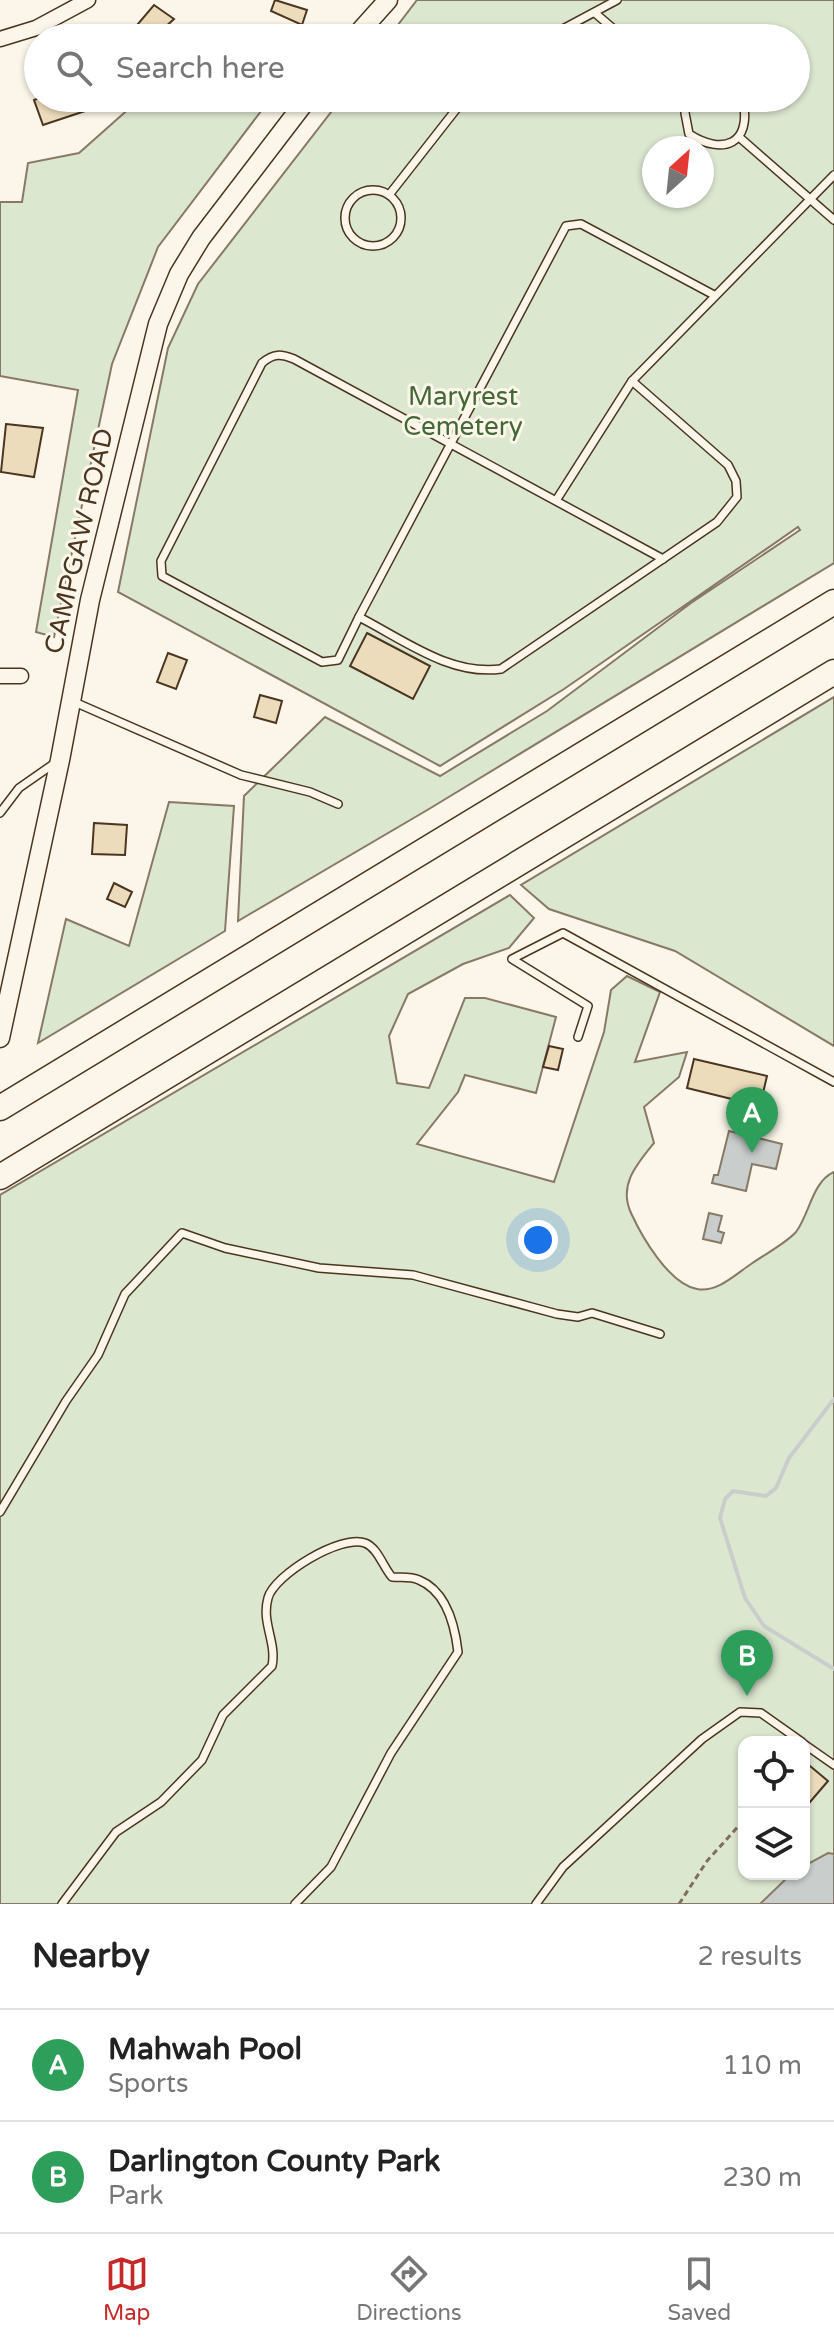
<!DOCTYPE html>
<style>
body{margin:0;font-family:"Varela Round",sans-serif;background:#f6f6f6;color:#222}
.controls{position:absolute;right:24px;bottom:24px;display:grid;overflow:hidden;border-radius:16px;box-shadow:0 2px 6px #0004}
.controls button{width:72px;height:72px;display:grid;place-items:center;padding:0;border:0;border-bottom:2px solid #e0e0e0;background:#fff;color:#222;font:40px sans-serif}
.compass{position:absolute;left:642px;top:136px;width:72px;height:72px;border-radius:50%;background:#fff;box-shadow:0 2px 6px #0004;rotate:27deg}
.you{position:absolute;left:538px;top:1240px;width:28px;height:28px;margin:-20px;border:6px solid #fff;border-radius:50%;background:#1a73e8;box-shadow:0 0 0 12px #1a73e833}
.badge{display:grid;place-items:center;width:52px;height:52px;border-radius:50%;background:#c62828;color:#fff;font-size:26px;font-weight:700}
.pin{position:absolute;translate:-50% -66px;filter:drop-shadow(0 2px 4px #0008)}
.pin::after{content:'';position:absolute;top:42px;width:28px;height:24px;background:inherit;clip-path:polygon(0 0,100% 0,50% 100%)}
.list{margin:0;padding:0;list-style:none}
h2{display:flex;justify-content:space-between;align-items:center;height:104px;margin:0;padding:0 32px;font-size:34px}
h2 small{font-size:26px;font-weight:400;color:#767676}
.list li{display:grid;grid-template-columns:52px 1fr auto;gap:24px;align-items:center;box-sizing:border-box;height:112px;padding:0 32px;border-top:2px solid #e0e0e0}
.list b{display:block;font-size:30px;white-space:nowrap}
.list p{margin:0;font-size:26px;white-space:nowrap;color:#767676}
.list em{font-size:26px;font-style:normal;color:#767676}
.icon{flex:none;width:44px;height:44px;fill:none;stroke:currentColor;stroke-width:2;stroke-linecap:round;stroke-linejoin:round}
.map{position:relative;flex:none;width:834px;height:1904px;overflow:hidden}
.search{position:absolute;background:#fff;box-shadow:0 2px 6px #0004;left:24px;right:24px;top:24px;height:88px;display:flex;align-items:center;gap:20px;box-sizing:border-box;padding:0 28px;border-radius:44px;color:#767676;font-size:30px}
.sheet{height:328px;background:#fff}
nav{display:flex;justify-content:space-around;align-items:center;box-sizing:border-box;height:112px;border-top:2px solid #e0e0e0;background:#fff;font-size:22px;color:#767676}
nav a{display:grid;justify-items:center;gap:4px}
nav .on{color:#c62828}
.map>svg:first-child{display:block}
.green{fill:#dce7d0;stroke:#887966;stroke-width:2;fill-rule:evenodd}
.water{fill:#c9cecd;stroke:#887966;stroke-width:2}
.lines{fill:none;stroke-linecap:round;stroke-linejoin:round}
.stream{stroke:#c9cecd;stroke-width:4}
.building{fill:#ecdcbc;stroke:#4a3520;stroke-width:2}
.service-casing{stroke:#4a3520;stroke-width:10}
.minor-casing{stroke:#4a3520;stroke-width:17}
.secondary-casing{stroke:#4a3520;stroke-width:21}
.motorway-casing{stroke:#4a3520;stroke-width:27}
.path{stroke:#7f6f5c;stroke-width:3;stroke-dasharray:6 4;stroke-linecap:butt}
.service{stroke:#fbf6e9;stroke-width:7}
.minor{stroke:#fbf6e9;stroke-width:14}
.secondary{stroke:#fbf6e9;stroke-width:18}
.motorway{stroke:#fbf6e9;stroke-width:24}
.labels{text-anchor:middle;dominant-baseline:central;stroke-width:6;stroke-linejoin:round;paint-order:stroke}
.park-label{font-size:26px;fill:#436837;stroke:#fbf6e9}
.street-label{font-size:26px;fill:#4a3520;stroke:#fbf6e9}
</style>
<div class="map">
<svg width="834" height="1904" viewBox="0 0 834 1904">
<rect width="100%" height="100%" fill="#fbf6e9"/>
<g class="green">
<path d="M417 0H834V563L429 809 238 921 244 796 325 717 440 776 547 711 691 603 800 530 798 527 564 689 440 766 118 592 168 348 198 284 342 98H796V38H388ZM654 148H702V196H654Z"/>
<path d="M141 98H271L158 247 112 364 54 637 36 632 78 390 0 376V202H22L28 163 79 153Z"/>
<path d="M834 697V1046L675 951 549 909 521 885Z"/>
<path d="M169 802 234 806 225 931 38 1043 66 919 129 946Z"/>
<path d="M510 895 534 918 509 948 463 964 408 994 389 1036 397 1083 429 1088 465 998H485L556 1017 536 1093 465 1075 458 1092 417 1144 554 1182 604 1032 611 990 627 976 660 992 635 1062 687 1052 679 1077 644 1107 654 1143C637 1164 618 1185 631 1213 642 1237 669 1284 697 1289 717 1293 736 1274 751 1264 765 1254 785 1244 796 1232 810 1213 812 1182 834 1172V1904H0V1195ZM744 1742H804V1874H744Z"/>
</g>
<g class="water">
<path d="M729 1131 782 1144 776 1169 752 1164 746 1191 712 1183 714 1175H718Z"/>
<path d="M709 1213 722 1216 718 1231 724 1233 721 1243 703 1239Z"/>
<path d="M828 1853 834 1854V1904H760L791 1874H804V1866Z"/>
</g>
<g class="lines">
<path class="stream" d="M834 1399 789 1458 776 1488 766 1496 733 1491 725 1499 720 1518 745 1598 764 1626 834 1669"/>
</g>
<g class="building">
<path d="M275 0 307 10 302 25 271 11Z"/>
<path d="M154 5 174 19 153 38H126Z"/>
<path d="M39 98H81L85 111 43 125 34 100Z"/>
<path d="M6 424 43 428 34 477 1 472Z"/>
<path d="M367 633 430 666 413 699 350 666Z"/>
<path d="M168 653 187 660 176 689 157 682Z"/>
<path d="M260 695 282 701 276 723 254 717Z"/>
<path d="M94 823 127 825 125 855 92 854Z"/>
<path d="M114 883 132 892 125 907 107 899Z"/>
<path d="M549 1046 563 1049 558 1070 543 1067Z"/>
<path d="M694 1059 767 1076 760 1106 687 1088Z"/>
<path d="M804 1761 828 1781 804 1809Z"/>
</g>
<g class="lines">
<defs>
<g id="service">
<path d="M595 13 624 38"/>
<path d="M546 38 617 0"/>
<path d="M687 98 685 113 689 134C723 156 752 144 743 101L739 98"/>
<path d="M739 137 834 220"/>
<circle cx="373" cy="218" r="28"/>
<path d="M389 195 465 98"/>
<path d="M632 381 728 465 736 481 737 497 717 522 501 669C450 676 404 640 359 617L566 226 581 224 714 295"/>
<path d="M557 499 632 381 834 175"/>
<path d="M359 617 338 660 322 662 162 576 161 561 262 363C274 353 281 354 294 359L663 559"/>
<path d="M72 701 241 775 310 792 338 804"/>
<path d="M0 813 19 788 55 763"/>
<path d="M578 1037 588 1006 512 959 563 933 834 1082"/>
<path d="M0 1512 66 1401 98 1355 125 1294 182 1233 225 1248 319 1268 413 1275 557 1314 578 1317 592 1313 660 1334"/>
<path d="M804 1744 834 1765"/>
<path d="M62 1904 116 1832 161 1802 202 1760 223 1715 272 1666C277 1642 261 1623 268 1598 274 1575 341 1534 365 1543 378 1548 383 1567 392 1577 401 1578 410 1576 419 1580 446 1591 455 1626 458 1652L391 1753 331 1867 295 1904"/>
<path d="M536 1904 563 1867 702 1739 740 1712 761 1713 802 1742"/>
</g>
<g id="minor">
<path d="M0 39 36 28 88 0"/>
<path d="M0 676H21"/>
</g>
<g id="secondary">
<path d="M354 38 388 0"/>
<path d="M0 1038 60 760 90 600 158 324 179 274 201 238 308 98"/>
</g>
<g id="motorway">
<path d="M0 1108 834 602"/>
<path d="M0 1177 834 672"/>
</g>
</defs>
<use href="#service" class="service-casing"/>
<use href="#minor" class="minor-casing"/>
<use href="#secondary" class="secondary-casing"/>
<use href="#motorway" class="motorway-casing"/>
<path class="path" d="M679 1904 707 1861 744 1820"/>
<use href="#service" class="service"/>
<use href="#minor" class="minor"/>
<use href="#secondary" class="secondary"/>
<use href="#motorway" class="motorway"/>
</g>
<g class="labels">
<g class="park-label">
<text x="463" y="396">Maryrest<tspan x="463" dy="30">Cemetery</tspan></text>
</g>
<g class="street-label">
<text transform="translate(79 541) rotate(-77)">CAMPGAW ROAD</text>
</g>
</g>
</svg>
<div class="controls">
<button><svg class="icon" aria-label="locate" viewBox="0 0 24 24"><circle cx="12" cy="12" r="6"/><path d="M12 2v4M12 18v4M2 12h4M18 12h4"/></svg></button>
<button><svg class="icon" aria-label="layers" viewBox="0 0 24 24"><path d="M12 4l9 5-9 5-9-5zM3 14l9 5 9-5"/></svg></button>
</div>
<svg class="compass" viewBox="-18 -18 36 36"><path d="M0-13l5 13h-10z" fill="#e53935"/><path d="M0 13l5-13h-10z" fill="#767676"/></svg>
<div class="you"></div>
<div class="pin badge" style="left:752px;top:1153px;background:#2e9e5b">A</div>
<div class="pin badge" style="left:747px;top:1696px;background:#2e9e5b">B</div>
<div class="search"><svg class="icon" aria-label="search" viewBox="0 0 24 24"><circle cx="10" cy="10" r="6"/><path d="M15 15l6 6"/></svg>Search here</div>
</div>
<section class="sheet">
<h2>Nearby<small>2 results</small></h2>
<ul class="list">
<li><span class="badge" style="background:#2e9e5b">A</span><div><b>Mahwah Pool</b><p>Sports</p></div><em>110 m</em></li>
<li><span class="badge" style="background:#2e9e5b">B</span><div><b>Darlington County Park</b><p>Park</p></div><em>230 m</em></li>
</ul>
</section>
<nav>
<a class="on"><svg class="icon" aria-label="map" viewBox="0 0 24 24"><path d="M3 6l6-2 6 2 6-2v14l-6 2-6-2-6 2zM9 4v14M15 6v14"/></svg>Map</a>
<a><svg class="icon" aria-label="directions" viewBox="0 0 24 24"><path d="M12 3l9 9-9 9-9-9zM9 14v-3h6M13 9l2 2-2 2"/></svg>Directions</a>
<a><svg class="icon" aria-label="saved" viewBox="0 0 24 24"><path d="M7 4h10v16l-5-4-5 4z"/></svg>Saved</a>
</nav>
